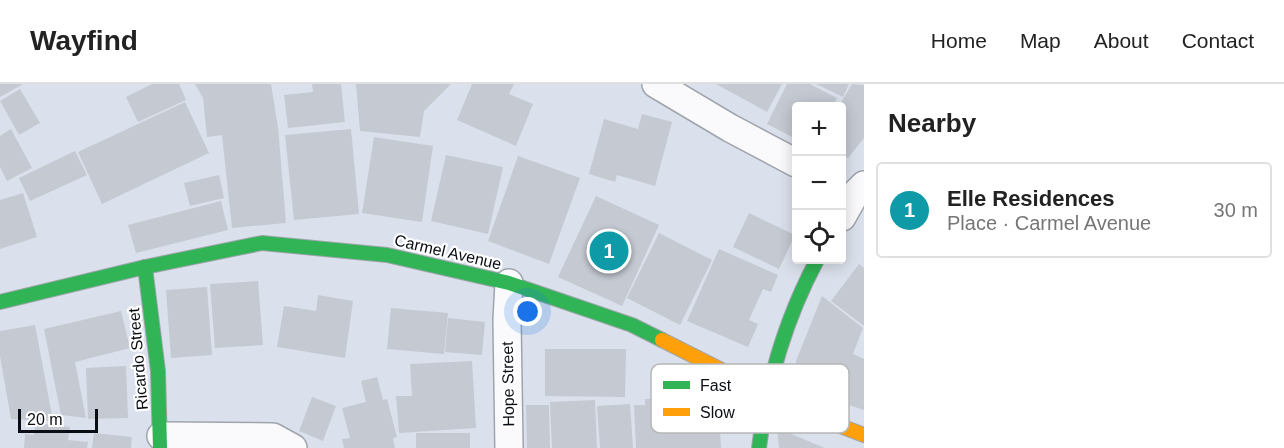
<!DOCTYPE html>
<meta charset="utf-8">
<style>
body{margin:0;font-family:Arial,sans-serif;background:#f6f6f6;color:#222}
.controls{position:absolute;right:18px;top:18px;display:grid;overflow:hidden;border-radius:6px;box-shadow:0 3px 15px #0003}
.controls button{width:54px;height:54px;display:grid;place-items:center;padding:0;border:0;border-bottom:2px solid #e0e0e0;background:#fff;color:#222;font:30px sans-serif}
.scale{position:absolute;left:18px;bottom:15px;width:80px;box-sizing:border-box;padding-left:6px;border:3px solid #0a0e14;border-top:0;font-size:16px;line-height:21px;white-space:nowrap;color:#0a0e14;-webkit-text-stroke:4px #fff;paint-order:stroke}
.you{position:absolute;left:528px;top:228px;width:21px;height:21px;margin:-15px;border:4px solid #fff;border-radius:50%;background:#1a73e8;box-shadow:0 0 0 9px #1a73e833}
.badge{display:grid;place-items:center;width:39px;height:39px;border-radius:50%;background:#0f766e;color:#fff;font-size:20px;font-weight:700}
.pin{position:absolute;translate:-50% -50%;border:3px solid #fff;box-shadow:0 2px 6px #0006}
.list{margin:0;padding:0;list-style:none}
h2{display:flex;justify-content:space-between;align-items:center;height:78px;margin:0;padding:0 24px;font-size:26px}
h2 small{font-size:20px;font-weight:400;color:#767676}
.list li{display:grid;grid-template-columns:39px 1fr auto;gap:18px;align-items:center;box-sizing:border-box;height:96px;margin:0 12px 12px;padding:0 12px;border:2px solid #e0e0e0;border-radius:6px}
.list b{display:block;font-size:22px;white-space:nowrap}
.list p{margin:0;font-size:20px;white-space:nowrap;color:#767676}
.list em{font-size:20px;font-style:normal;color:#767676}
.icon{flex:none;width:33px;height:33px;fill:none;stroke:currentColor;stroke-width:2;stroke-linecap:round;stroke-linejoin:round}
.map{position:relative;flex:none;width:864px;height:364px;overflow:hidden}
header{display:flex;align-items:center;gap:36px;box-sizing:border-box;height:84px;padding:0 30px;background:#fff;border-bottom:2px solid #e0e0e0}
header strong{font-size:28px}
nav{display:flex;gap:33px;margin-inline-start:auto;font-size:21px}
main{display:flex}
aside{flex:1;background:#fff}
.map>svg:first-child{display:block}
.building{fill:#c4c9d2}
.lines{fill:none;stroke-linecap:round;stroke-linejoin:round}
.street-casing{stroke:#9fa4ac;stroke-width:30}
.fast-casing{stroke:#9fa4ac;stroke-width:16}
.slow-casing{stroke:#9fa4ac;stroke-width:16}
.street{stroke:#fafafc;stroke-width:27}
.fast{stroke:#30b455;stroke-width:14}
.slow{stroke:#ff9f0a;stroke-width:14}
.labels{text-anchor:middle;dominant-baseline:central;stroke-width:4.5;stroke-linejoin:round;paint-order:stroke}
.street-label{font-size:16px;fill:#0a0e14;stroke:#fff}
.key{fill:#fff;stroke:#b6b7b8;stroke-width:1.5}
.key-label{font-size:16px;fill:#0a0e14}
</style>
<header>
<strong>Wayfind</strong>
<nav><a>Home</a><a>Map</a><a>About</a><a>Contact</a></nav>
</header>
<main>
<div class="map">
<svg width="864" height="364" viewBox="0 0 864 364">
<rect width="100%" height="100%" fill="#dbe1ec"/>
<g class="building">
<path d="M0 0H23L0 13Z"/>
<path d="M152 0H179L186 16 138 38 126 13Z"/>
<path d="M195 0H271L278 43 286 139 232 144 222 51 207 53 203 14Z"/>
<path d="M312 0H341L345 38 288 44 284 11 313 8Z"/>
<path d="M356 0H451L424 27 420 53 360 47Z"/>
<path d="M472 0H514L509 10 533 20 516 62 457 36Z"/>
<path d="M716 0H782L767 28Z"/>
<path d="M787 0H810L837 14 833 22H796V55L767 40Z"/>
<path d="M816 0H849L843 13Z"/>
<path d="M852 0 864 1V54L848 74 842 71V22H839Z"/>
<path d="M20 5 40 39 19 51 0 17Z"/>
<path d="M185 18 209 69 102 120 78 68Z"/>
<path d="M642 30 672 38 655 102 617 91 615 98 589 90 604 35 638 45Z"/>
<path d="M11 45 32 84 7 97 0 83V52Z"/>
<path d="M351 45 359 130 294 136 285 51Z"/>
<path d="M374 53 433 62 422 138 362 129Z"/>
<path d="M75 67 87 91 30 117 19 94Z"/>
<path d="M446 71 503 83 488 150 431 137Z"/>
<path d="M518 72 580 94 549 180 488 157Z"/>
<path d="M219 91 224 114 190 122 184 99Z"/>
<path d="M23 109 37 153 0 165V116Z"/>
<path d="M596 112 659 141 622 222 558 193Z"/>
<path d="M221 117 228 146 136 169 128 141Z"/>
<path d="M749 129 795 151 779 185 733 163Z"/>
<path d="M659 149 712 176 680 241 627 214Z"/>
<path d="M719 165 778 191 771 208 763 205 749 236 758 240 748 263 687 237Z"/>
<path d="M859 180 864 184V242L831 217Z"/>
<path d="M258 197 263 261 215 264 210 200Z"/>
<path d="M207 203 212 271 171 274 166 206Z"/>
<path d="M318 211 353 217 345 274 277 263 284 222 316 227Z"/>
<path d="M822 212 863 244 853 270 864 275V326L798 304 796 277Z"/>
<path d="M391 224 448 229 444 270 387 265Z"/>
<path d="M121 227 130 264 75 278 86 334 61 331 44 245Z"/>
<path d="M448 234 485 238 482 271 445 268Z"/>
<path d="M35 241 53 337 11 335 0 272V247Z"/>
<path d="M545 265H626L625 313 545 312Z"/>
<path d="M472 277 476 344 399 349 396 312H412L410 280Z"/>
<path d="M126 282 128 334 88 335 86 284Z"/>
<path d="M377 293 383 316 387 315 397 353 393 354 395 364H344L342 355 350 354 342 324 366 318 361 297Z"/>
<path d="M710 311 711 329H719L721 364H636L634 321H645V315Z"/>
<path d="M312 313 336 322 323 357 299 347Z"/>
<path d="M595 316 597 364H552L550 318Z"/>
<path d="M630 320 633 364H600L597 322Z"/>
<path d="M526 321H549L550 364H527Z"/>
<path d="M36 339 70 343 68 356 88 358 87 364H24L25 350 34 351Z"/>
<path d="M777 344 825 364H779Z"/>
<path d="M94 349 132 353 131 364H92Z"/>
<rect x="416" y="349" width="54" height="15"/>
</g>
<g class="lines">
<defs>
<g id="street">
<path d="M656 0 730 44 796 79"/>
<path d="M842 133 855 110 864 101"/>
<path d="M161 352 273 353 293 364"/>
<path d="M509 364 507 236 509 199"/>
</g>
<g id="fast">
<path d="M145 183 158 287 160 364"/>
<path d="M0 218 145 183 262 159 387 171 509 199 632 241 662 256"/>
<path d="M759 364C767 297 785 236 817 176"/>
</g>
<path id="slow" d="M662 256 809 330 864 351"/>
</defs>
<use href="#street" class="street-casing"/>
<use href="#fast" class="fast-casing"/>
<use href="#slow" class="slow-casing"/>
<use href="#street" class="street"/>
<use href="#fast" class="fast"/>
<use href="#slow" class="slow"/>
</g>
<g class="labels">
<g class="street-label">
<text transform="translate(448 168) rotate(13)">Carmel Avenue</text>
<text transform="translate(138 275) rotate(-95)">Ricardo Street</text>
<text transform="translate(508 300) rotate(-91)">Hope Street</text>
</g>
</g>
<rect x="651" y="280" width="198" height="69" rx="9" class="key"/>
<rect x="663" y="297" width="27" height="8" fill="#30b455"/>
<rect x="663" y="324" width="27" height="8" fill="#ff9f0a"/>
<g class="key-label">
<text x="700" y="307">Fast</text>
<text x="700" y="334">Slow</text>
</g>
</svg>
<div class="controls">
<button>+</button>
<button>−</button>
<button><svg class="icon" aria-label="locate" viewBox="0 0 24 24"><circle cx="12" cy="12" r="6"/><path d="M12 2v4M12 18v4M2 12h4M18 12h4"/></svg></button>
</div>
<div class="scale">20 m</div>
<div class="you"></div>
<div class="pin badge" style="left:609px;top:167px;background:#0f9aa8">1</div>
</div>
<aside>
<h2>Nearby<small></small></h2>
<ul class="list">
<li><span class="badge" style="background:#0f9aa8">1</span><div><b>Elle Residences</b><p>Place · Carmel Avenue</p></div><em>30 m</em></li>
</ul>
</aside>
</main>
